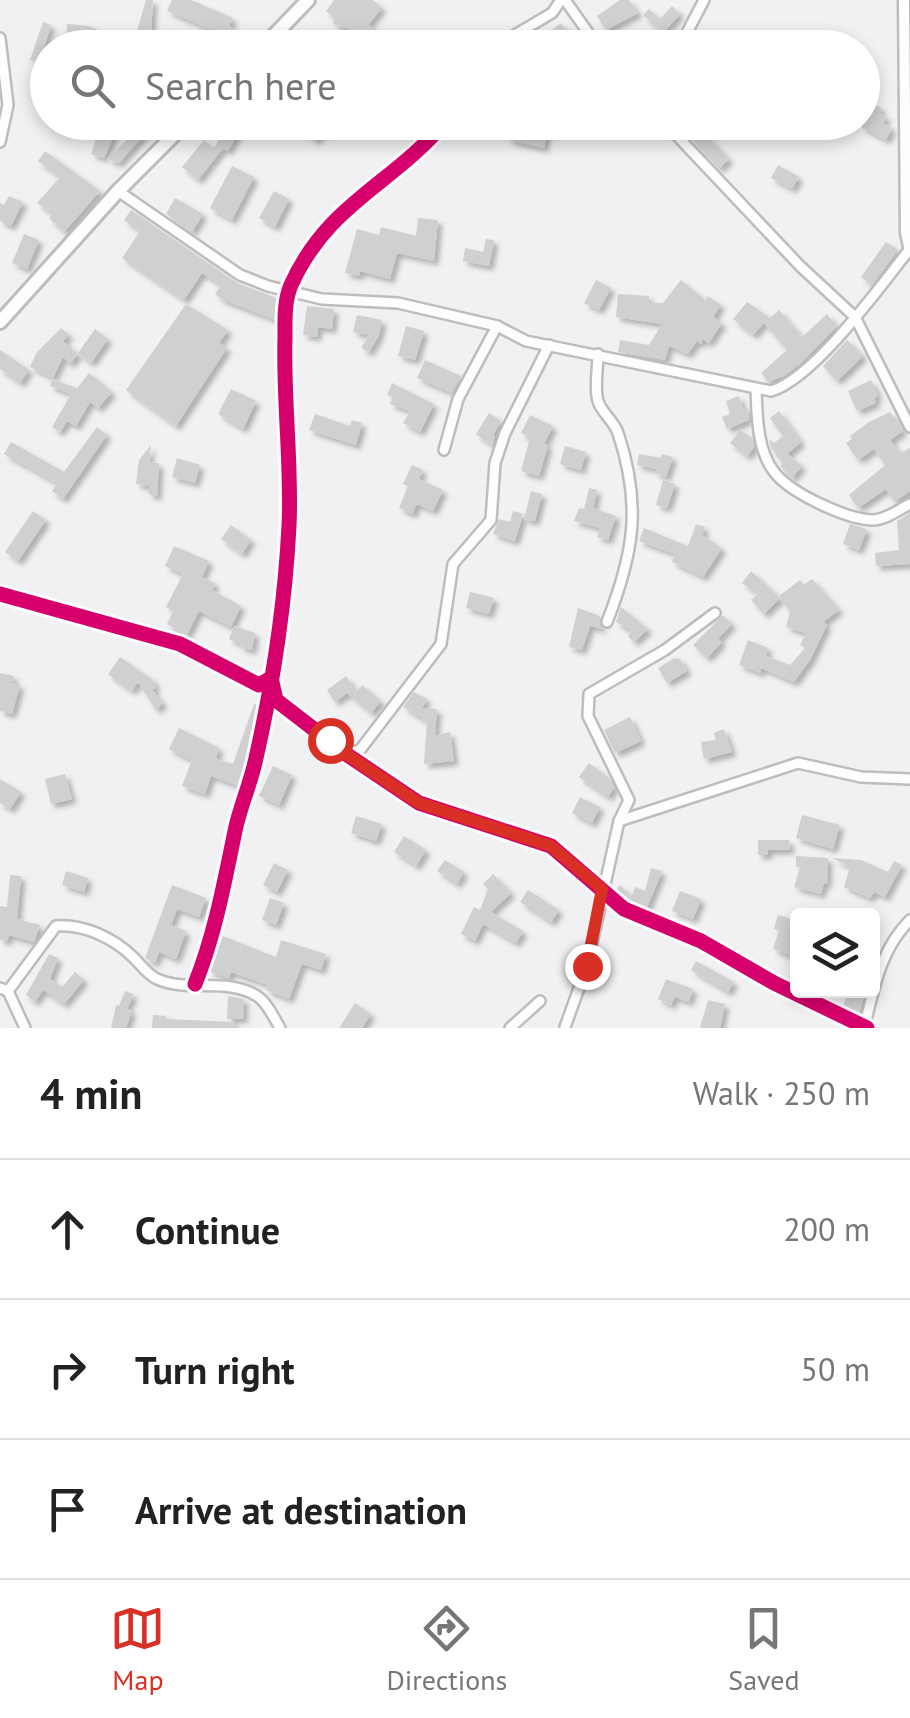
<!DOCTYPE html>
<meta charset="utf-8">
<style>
body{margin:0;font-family:"PT Sans",sans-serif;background:#f6f6f6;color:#222}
.controls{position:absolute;right:30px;bottom:30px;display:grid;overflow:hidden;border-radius:10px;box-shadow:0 5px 15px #0003}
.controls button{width:90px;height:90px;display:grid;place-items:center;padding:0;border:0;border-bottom:2px solid #e0e0e0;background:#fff;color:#222;font:50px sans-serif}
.stop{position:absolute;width:30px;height:30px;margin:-22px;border:8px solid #d93025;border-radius:50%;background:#fff}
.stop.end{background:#d93025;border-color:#fff;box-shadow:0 2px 10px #0008}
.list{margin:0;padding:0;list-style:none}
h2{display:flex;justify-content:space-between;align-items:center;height:130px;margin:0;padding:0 40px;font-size:42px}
h2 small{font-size:32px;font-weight:400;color:#767676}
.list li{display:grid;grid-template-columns:65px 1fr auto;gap:30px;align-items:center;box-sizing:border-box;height:140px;padding:0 40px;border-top:2px solid #e0e0e0}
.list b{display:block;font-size:38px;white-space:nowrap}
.list em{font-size:32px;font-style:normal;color:#767676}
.icon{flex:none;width:55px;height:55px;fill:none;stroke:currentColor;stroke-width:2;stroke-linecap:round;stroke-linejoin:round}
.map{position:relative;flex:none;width:910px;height:1028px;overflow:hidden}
.search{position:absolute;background:#fff;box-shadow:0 5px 15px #0003;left:30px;right:30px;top:30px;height:110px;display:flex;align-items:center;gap:25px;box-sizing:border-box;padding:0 35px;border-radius:55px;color:#767676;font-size:38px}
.sheet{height:550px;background:#fff}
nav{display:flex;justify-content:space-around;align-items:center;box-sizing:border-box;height:140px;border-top:2px solid #e0e0e0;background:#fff;font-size:28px;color:#767676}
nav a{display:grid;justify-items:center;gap:5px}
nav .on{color:#d93025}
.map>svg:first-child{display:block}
.building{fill:#d0cfd1;filter:url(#shadow)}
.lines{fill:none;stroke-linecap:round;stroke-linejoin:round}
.minor-casing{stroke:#bdbcbe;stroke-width:14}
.tertiary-casing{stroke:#bdbcbe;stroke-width:15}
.primary-casing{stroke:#bdbcbe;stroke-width:18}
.minor{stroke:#fdfdfd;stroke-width:9}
.tertiary{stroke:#fdfdfd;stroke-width:10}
.primary{stroke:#fdfdfd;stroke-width:12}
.cycleway-casing{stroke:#fefdfe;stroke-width:21}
.cycleway{stroke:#d6006c;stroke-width:15}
.route{stroke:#d93025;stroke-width:12}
</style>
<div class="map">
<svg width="910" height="1028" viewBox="0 0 910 1028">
<defs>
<filter id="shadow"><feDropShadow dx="4.5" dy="4.5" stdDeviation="2.5" flood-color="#0004"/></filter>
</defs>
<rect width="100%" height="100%" fill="#f1f0f3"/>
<g class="building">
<path d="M146 0H153L150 48H132Z"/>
<path d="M172 0H191L233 18 229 26 243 34 235 48H212L222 34 167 11Z"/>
<path d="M334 0H373L382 8 368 25 381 32 376 44 360 36 362 33 333 24 334 18 326 11Z"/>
<path d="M620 0H629L638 13 606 30 597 16Z"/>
<path d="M672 6 680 14 663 33 643 15 649 9 660 19Z"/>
<path d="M43 22 51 25 39 63 30 60Z"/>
<path d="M561 23 568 33 574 29 577 34 559 48H541L554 40 549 32Z"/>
<path d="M67 24 88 26 114 36 109 48 66 46Z"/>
<path d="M872 104 882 108 879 113 887 117 883 123 892 128 886 140 862 128V105L870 109Z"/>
<path d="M96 122H120L104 158 91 154 97 135 92 133Z"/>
<path d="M144 122H155L119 163 107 159Z"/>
<path d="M294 122H331L315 141Z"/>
<path d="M511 122H531L548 128 544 148 508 140Z"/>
<path d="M228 123 240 129 228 151 223 148 198 180 182 167 204 140 214 148Z"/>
<path d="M697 133 700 137 704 133 729 159 719 169 691 139Z"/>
<path d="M45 151 100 191 64 232 49 218 52 214 37 203 60 177 38 161Z"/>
<path d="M778 165 799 177 792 189 771 178Z"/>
<path d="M232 166 254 177 232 220 210 208Z"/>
<path d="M274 191 289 199 275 227 259 218Z"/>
<path d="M9 196 23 202 11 226 0 221V203L4 205Z"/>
<path d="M175 198 203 214 192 232 166 214Z"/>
<path d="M131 210 237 283 279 299 276 320 223 300 215 294 221 285 202 273 184 300 122 258 140 231 124 220Z"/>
<path d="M418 218 438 220 434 261 397 253 390 279 360 271 359 276 345 273 357 229 379 235 381 227 416 236Z"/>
<path d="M24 234 39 240 27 269 12 263Z"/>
<path d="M486 239 494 240 489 266 463 261 465 248 483 252Z"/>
<path d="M886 242 898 250 872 285 861 277Z"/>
<path d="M596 280 611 288 599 310 584 303Z"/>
<path d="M681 280 705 300 708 296 721 305 713 317 722 323 709 343 703 339 701 344 697 341 688 354 669 346 665 360 618 352 620 340 649 345 662 324 616 317 618 294 649 296V303H663Z"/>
<path d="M747 302 770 318 779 310 802 337 827 314 837 326 801 363 784 376 768 382 761 373 787 350 764 323 753 335 733 319Z"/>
<path d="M186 304 228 330 219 343 227 348 176 426 126 390Z"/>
<path d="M307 306 334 309 332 329 318 327 317 337 303 335Z"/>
<path d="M357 315 382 320 379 335 369 352 361 348 369 335 353 332Z"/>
<path d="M406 326 424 331 415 360 398 356Z"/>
<path d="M61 328 69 335 63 341 78 354 70 364 63 357 53 378 30 367 37 352Z"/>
<path d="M95 329 108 339 91 363 78 353Z"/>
<path d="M847 340 863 356 837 381 823 366Z"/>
<path d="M0 350 29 370 20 383 0 369Z"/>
<path d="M425 360 461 376 452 393 417 378Z"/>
<path d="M89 373 112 392 98 408 90 402 76 426 67 421 60 432 52 427 71 394 50 386 52 379 77 388Z"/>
<path d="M871 380 878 396 874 398 876 403 857 411 848 391Z"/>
<path d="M392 383 434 404 420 432 403 423 410 411 390 404 393 397 387 395Z"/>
<path d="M231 389 256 401 243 429 218 414Z"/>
<path d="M739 396 743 409 747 407 749 420 727 429 722 417 730 414 726 401Z"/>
<path d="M779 411 801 442 787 454 802 466 792 478 780 466 783 463 771 448 769 439 774 443 783 436 770 418Z"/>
<path d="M890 412 903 431 890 440 900 453 910 448V491L894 502 886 489 858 508 849 495 885 465 874 449 858 460 846 443 852 439 850 436 869 422Z"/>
<path d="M489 413 501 421 493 435 495 436 492 445 476 434Z"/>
<path d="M315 414 350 426 352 420 362 423 356 445 309 430Z"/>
<path d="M530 415 553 426 544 444 548 445 539 476 521 471 530 438 521 433Z"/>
<path d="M97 427 107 435 63 499 52 491 57 483 4 454 11 442 64 472Z"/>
<path d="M740 430 752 438 754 447 747 456 730 443Z"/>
<path d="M151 445 149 462 159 463 157 496 149 495V486L136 484 139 460Z"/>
<path d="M565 446 586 452 581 470 560 464Z"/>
<path d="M639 454 661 458 662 454 673 457 666 477 655 473 657 469 637 465Z"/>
<path d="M177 458 200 465 195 483 172 477Z"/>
<path d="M412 465 423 470 419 479 443 490 433 511 417 504 412 514 399 508 408 486 403 484Z"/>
<path d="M663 480 675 484 667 508 656 505Z"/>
<path d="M589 488 597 490 593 508 616 516 608 540 597 537 600 528 574 521 579 508 584 509Z"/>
<path d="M531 491 542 494 535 521 524 519Z"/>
<path d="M33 511 46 520 18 561 5 552Z"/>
<path d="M513 511 523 514 515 541 493 534 499 519 510 522Z"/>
<path d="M910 513V564L876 566 875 553 899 550 897 521Z"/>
<path d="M696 524 705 527 702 535 722 548 703 577 672 562 675 554 639 541 644 528 688 546Z"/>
<path d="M850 524 867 529 859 550 843 544Z"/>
<path d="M231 525 251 540 242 554 221 539Z"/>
<path d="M174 546 209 561 202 577 215 583 212 590 241 606 231 627 199 611 187 635 167 624 173 611 166 607 183 574 165 566Z"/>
<path d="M751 571 780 598 764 614 751 600 758 594 742 583Z"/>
<path d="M812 579 839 610 823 622 827 625 810 660 794 682 761 668 760 673 739 665 748 640 768 648 766 656 790 665 805 648 800 645 806 633 786 627 790 612 779 596 800 580 804 585Z"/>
<path d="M470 592 494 598 489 614 466 608Z"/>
<path d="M621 607 648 629 634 642 628 636 632 631 616 622Z"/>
<path d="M578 608 600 616 599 624 604 629 590 626 582 650 569 647Z"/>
<path d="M723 615 732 624 718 639 722 642 707 658 693 645Z"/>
<path d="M234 626 255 633 252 650 240 647 241 644 229 639Z"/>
<path d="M120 657 153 680 156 688 152 690 163 703 156 710 138 682 132 691 108 674Z"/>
<path d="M674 658 680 659 687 671 667 683 658 668Z"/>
<path d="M0 673 14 676 12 683 20 685 12 714 0 711Z"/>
<path d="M346 676 356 692 362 685 381 701 371 713 347 693 335 702 327 690Z"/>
<path d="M414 692 427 699 422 708 437 709 435 736 450 732 454 761 424 764 427 721 403 707Z"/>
<path d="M254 704 259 705 239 786 211 776 205 794 182 786 192 760 169 749 179 728 219 748 216 759 233 764Z"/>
<path d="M630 717 641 741 615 753 604 730Z"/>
<path d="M724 729 732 752 704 759 701 742 716 740 714 733Z"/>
<path d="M589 763 609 778 614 788 608 797 579 777Z"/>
<path d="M273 766 292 775 279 805 259 796Z"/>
<path d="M65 774 72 799 51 804 45 779Z"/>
<path d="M0 779 21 792 10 809 0 803Z"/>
<path d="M580 797 600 807 592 823 572 813Z"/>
<path d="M802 815 840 825 833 849 796 838Z"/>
<path d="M356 816 382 824 376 841 351 833Z"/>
<path d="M404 836 426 850 416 866 394 852Z"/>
<path d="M758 840H789L790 850H768V855H758Z"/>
<path d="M796 856 828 858 827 884 824 883 821 894 794 887 800 867H796Z"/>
<path d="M832 858 861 860 888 872 894 861 902 865 885 897 874 892 870 898 844 887 850 867Z"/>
<path d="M445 860 464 872 457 884 437 871Z"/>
<path d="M274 863 288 870 277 892 263 885Z"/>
<path d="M651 868 662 871 646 910 628 902 615 891 620 885 632 896 635 887 645 891Z"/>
<path d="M66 871 88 878 84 892 62 885Z"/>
<path d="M493 874 511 893 491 912 523 931 516 943 483 924 475 941 461 934 474 907 480 910 488 889 483 884Z"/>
<path d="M10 875 21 876 17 919 40 925 34 942 9 935 7 941 0 940V906L7 907Z"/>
<path d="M172 885 206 898 199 917 177 909 171 925 186 931 176 959 159 952 155 963 145 958Z"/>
<path d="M528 890 559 910 551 922 520 902Z"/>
<path d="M680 891 701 899 693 919 672 911Z"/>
<path d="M270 898 284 903 276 925 262 920Z"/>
<path d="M778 915 798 921V958L773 949 779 930 774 929Z"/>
<path d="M223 936 276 957 281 940 326 954 321 970 302 964 289 999 266 990 268 985 231 972 229 978 209 971Z"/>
<path d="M49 954 58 958 50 979 62 987 75 972 84 980 64 1004 43 990 35 1002 26 995Z"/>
<path d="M696 961 734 982 728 992 691 970Z"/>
<path d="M666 979 693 989 689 1002 675 997 671 1005 658 999Z"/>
<path d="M848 990 865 991 859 1015 843 1007Z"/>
<path d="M125 991 133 994 127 1009 132 1011 126 1028H111L116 1005 119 1006Z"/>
<path d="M228 996 244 999 243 1019H227Z"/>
<path d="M708 1000 725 1004 720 1028H700Z"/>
<path d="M355 1003 371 1014 362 1028H339Z"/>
<path d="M153 1015 166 1016V1019L234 1022 233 1028H152Z"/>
</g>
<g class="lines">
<defs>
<g id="minor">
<path d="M565 0 599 48"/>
<path d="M0 38 8 105 0 142"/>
<path d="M493 48 552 13 561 0"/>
<path d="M679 48 704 0"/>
<path d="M664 122 800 266 855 317 910 427"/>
<path d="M118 191 240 275 268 286 322 299 398 303 497 326 526 341 771 391C813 379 881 286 909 250"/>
<path d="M598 354C598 367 594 388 598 401 601 412 614 421 618 433 642 505 634 553 607 622"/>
<path d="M756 389C757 416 757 451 775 473 792 494 848 520 874 520 887 519 898 510 910 504"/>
<path d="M444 450 458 399 497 326"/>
<path d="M0 594 180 644 259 685 271 678 276 700 346 754 419 803 551 846 624 909 701 941 774 983 867 1028"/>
<path d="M346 754 360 750 441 644 453 564 491 520 495 463 505 433 549 345"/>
<path d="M619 821 629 800 588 716 589 694 665 650 715 613"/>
<path d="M195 984C215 934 224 884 235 831 240 806 251 783 256 758 273 683 285 604 289 526 292 464 283 400 285 337 285 321 284 301 291 285 328 203 392 185 445 122"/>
<path d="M0 988 8 991 56 926C84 924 114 938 134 958 142 966 147 974 157 979 188 993 227 977 257 996 267 1002 274 1018 280 1028"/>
<path d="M8 991 25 1028"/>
<path d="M565 1027 587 966 619 821 798 763 861 777 910 779"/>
<path d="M510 1028 540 1001"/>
<path d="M864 1028C874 989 880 950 910 920"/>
</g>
<path id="tertiary" d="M904 0 906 233 910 251"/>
<g id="primary">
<path d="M262 48 308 0"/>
<path d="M0 322 118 191 187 122"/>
</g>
</defs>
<use href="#minor" class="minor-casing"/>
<use href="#tertiary" class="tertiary-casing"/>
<use href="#primary" class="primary-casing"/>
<use href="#minor" class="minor"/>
<use href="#tertiary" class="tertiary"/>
<use href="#primary" class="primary"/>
<defs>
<g id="cycleway">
<path d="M0 594 180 644 259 685 271 678 276 700 346 754 419 803 551 846 624 909 701 941 774 983 867 1028"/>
<path d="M195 984C215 934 224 884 235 831 240 806 251 783 256 758 273 683 285 604 289 526 292 464 283 400 285 337 285 321 284 301 291 285 328 203 392 185 445 122"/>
</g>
</defs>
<use href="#cycleway" class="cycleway-casing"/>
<use href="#cycleway" class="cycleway"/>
</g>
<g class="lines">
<path class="route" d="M330 740 346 754 419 803 551 846 602 889 587 966"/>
</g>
</svg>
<div class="controls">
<button><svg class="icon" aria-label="layers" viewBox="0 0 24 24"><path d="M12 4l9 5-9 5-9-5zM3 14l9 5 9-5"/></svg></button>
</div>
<div class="stop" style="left:330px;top:740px"></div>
<div class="stop end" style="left:587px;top:966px"></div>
<div class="search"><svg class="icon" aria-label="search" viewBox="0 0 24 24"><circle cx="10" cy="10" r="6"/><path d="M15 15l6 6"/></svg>Search here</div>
</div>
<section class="sheet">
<h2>4 min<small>Walk · 250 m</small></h2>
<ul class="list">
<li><svg class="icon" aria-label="ahead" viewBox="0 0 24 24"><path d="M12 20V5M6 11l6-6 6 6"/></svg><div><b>Continue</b></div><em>200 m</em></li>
<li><svg class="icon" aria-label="right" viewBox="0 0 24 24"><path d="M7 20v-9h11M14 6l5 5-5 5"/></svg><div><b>Turn right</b></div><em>50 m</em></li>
<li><svg class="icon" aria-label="arrive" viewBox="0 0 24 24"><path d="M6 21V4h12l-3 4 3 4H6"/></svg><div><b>Arrive at destination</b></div></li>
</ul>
</section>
<nav>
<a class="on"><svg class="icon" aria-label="map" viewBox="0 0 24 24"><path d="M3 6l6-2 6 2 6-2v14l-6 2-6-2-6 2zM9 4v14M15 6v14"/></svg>Map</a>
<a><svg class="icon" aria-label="directions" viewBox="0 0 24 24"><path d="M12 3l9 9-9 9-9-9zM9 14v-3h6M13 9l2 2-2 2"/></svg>Directions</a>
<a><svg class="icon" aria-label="saved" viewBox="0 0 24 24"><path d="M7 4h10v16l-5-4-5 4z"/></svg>Saved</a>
</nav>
